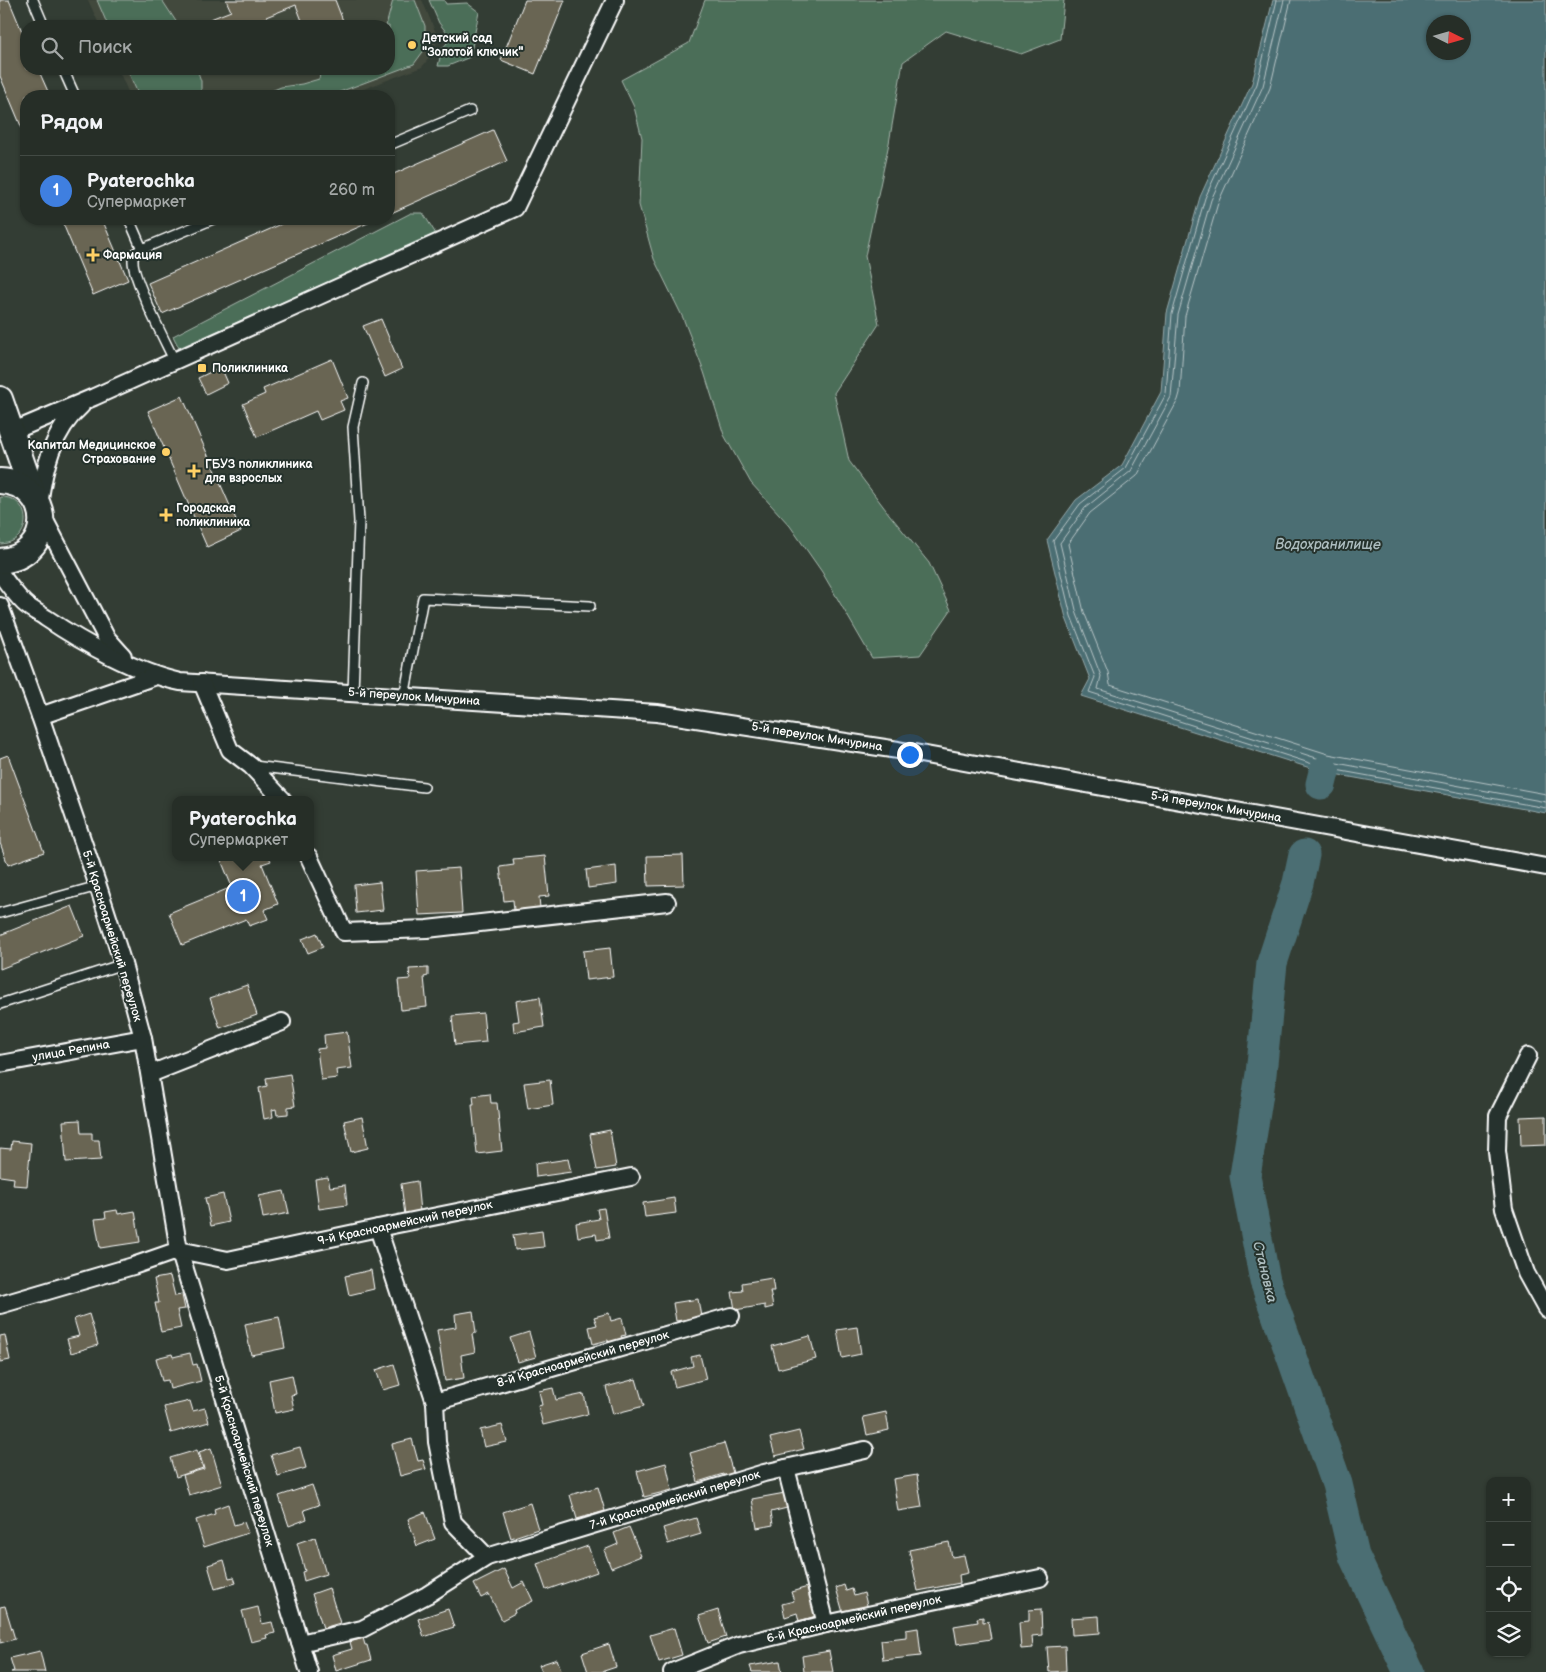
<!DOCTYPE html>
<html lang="ru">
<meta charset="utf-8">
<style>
body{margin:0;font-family:"Balsamiq Sans",sans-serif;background:#323a33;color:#f1f3f6}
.controls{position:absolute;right:15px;bottom:15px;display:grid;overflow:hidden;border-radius:10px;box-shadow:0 1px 4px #0004}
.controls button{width:45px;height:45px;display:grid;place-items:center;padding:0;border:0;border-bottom:1px solid #424a44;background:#262e27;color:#f1f3f6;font:25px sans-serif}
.compass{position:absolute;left:1426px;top:15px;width:45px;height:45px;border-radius:50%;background:#262e27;box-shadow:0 1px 4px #0004;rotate:95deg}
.you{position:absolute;left:909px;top:754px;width:18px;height:18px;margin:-12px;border:4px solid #fff;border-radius:50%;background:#1a73e8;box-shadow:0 0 0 8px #1a73e833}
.badge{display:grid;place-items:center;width:32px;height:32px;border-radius:50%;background:#ffd166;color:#fff;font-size:16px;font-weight:700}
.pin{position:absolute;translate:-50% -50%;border:2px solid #fff;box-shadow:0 1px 5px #0006}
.popup{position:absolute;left:172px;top:796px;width:142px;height:65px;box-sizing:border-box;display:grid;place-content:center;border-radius:10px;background:#262e27;filter:drop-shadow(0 1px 4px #0005);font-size:16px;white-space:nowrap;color:#a4a8a7}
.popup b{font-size:19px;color:#f1f3f6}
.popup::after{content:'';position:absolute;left:50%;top:100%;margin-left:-10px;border:10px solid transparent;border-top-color:#262e27}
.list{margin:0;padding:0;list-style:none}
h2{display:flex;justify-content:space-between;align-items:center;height:65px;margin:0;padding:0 20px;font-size:21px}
h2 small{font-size:16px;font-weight:400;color:#a4a8a7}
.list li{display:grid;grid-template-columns:32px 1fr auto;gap:15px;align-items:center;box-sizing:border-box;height:70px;padding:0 20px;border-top:1px solid #424a44}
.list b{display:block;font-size:19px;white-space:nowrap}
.list p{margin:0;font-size:16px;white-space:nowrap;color:#a4a8a7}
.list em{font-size:16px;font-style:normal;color:#a4a8a7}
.icon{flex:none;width:28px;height:28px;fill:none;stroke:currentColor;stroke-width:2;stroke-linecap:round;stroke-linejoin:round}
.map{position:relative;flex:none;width:1546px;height:1672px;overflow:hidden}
.search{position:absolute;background:#262e27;box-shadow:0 1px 4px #0004;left:20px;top:20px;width:375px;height:55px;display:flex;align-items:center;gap:12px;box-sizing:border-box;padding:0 18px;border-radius:20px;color:#a4a8a7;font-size:19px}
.panel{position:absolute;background:#262e27;box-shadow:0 1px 4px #0004;left:20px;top:90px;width:375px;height:135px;border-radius:20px}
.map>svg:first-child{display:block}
.built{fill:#43493d}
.green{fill:#4c6e59;stroke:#a6b6ac}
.water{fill:#4c6e73;stroke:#94a8ab;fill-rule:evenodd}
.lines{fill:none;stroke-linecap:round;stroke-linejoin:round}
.shore{stroke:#b7c5c7;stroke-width:1}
.river{stroke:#4c6e73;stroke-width:31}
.building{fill:#696552;stroke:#fff}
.lane-casing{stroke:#fff;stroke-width:12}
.street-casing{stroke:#fff;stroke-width:20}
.secondary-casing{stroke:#fff;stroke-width:28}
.lane{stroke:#26332d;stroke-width:9}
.street{stroke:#26332d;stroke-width:16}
.secondary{stroke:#26332d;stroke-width:24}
.poi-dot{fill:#ffd166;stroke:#26332d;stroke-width:2}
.labels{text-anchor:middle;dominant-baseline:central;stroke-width:4;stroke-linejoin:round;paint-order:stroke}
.poi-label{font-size:12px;font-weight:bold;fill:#fff;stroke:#26332d;text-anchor:start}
.street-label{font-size:12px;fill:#fff;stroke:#26332d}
.water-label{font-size:14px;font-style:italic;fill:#aebec0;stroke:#26332d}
</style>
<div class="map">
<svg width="1546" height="1672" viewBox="0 0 1546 1672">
<rect width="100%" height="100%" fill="#333d34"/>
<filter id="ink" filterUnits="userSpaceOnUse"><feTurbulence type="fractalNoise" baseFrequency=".02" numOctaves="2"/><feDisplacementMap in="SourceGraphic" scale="10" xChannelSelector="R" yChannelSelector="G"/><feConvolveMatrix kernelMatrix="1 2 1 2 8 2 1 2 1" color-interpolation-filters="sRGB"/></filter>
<g filter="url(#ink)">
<path class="built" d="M88 0H422L438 38 433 53 422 67 345 96H130L118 69H389V26H100Z"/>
<g class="green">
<path d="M97 0H162L179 26H108Z"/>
<path d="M393 0H415L425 26V49L414 64 329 96H259L281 87 302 84 319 79 321 69H389V26H386Z"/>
<path d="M429 0H444L446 4 467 3 479 12 470 57 448 66H438L442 49 451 38 439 23Z"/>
<path d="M705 0H1064L1060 39 1021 54 946 31 903 62 889 143 865 256 879 324 834 393 849 461 889 514 929 563 951 610 920 655 872 658 822 572 790 526 751 483 724 435 704 372 683 318 654 259 639 205 642 138 634 107 621 80 689 43Z"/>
<path d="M127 69H197L201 81V96H139Z"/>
<path d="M411 213H423L436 234 179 348 173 336Z"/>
<path d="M0 497C33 496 34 543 0 544Z"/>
</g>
<path class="water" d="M1273 0H1546V813L1323 772 1081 696 1090 679 1066 618 1047 540 1076 500 1122 465 1161 392 1167 313 1200 197 1252 83ZM1434 22H1464V52H1434Z"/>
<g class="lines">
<g class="shore">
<path d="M1277 0 1257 84 1205 198 1172 314 1166 394 1126 468 1080 504 1053 541 1071 616 1095 677 1089 692 1325 768 1546 808"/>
<path d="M1284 0 1263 86 1211 200 1178 315 1171 397 1131 471 1085 508 1060 543 1077 614 1101 676 1098 689 1326 761 1546 802"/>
<path d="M1291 0 1270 88 1218 203 1185 316 1180 393 1178 400 1137 476 1090 513 1068 544 1084 612 1108 672 1110 685 1328 754 1546 794"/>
</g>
<g class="river">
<path d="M1321 784 1324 772"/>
<path d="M1304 855 1298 883 1272 963 1261 1074 1245 1176 1265 1281 1337 1484 1354 1556 1409 1672"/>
</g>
</g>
<g class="building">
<path d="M0 0H9L26 41V69H38L50 96H26V138L0 76Z"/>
<path d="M226 0H335L345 26H304L296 5 266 17 270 26H211L208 20 231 11Z"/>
<path d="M525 0H565L535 74 501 60Z"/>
<path d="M493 130 507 161 389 214V176Z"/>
<path d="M61 219H102L128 280 93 295Z"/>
<path d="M293 219H377L162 314 148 283Z"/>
<path d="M381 319 402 369 385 377 363 326Z"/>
<path d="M332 359 348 398 340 401 344 410 320 420 316 411 257 437 243 404 265 394 263 389Z"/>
<path d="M221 367 228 383 206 394 198 378Z"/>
<path d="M182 396 241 531 207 547 148 411Z"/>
<path d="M8 755 44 852 8 865 0 843V758Z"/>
<path d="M683 855 684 885 648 886 647 856Z"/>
<path d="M545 856 549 896 539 897 540 908 514 910 513 900 504 901 500 867 514 865 513 859Z"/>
<path d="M229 857H269L271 861 262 864 278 904 264 910 268 919 249 926 246 919 182 945 169 913 232 887 221 860Z"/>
<path d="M616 866 617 884 588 888 586 870Z"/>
<path d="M459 868 462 913 419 915 416 871Z"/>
<path d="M380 882 383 910 356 913 354 885Z"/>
<path d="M72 906 84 936 0 969V935Z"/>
<path d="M317 933 323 947 308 953 302 939Z"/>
<path d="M610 948 613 977 586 980 583 951Z"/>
<path d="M428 968V976L424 977 427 1007 401 1010 398 980 410 979 409 969Z"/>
<path d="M247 985 257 1015 220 1028 210 998Z"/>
<path d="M540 997 544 1027 514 1032 513 1022 519 1021 516 1001Z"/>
<path d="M483 1013 486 1042 455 1045 452 1016Z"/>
<path d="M347 1032 352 1068 336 1070 337 1078 321 1080 317 1049 325 1048 324 1035Z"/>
<path d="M290 1074 295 1106 288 1107V1114L277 1115 276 1109 272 1110 273 1117 264 1119 259 1088 267 1086 266 1078Z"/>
<path d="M550 1080 553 1105 528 1109 524 1083Z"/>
<path d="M490 1094 491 1103H497L502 1151 477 1154 472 1105H474L473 1096Z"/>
<path d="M1546 1116V1145L1521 1146 1520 1117Z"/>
<path d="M362 1117 368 1148 351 1152 344 1121Z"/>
<path d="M80 1120 81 1133H92V1140H99L101 1160 66 1162 63 1121Z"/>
<path d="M610 1130 616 1167 597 1170 590 1134Z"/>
<path d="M12 1141 31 1143 27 1186 13 1185 14 1178 0 1176V1148L11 1149Z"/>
<path d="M568 1159 571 1172 536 1177 535 1164Z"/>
<path d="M328 1177 330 1187 345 1185 347 1205 319 1209 315 1179Z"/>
<path d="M417 1181 420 1212 405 1215 401 1184Z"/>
<path d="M284 1191 289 1213 263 1218 259 1196Z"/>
<path d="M223 1194 229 1222 211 1226 205 1198Z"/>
<path d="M674 1198 676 1213 645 1217 643 1203Z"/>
<path d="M604 1208 609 1238 597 1240 596 1234 578 1237 576 1223 599 1219 597 1209Z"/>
<path d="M117 1210 118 1214 135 1211 140 1242 100 1248 95 1219 106 1218 105 1212Z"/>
<path d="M542 1231 544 1247 515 1250 513 1235Z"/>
<path d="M371 1270 374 1289 349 1295 345 1276Z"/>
<path d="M170 1276 175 1296 182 1295 185 1309 177 1310 181 1328 161 1332 155 1303H159L154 1279Z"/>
<path d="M772 1278 774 1291H770L773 1307 765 1309V1305L735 1310 732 1292 743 1291 742 1283Z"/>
<path d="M698 1299 701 1317 676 1321 673 1303Z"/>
<path d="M473 1311 476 1333 472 1334 475 1352 461 1355 464 1378 445 1381 437 1330 456 1327 455 1314Z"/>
<path d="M609 1313 611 1321 622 1318 626 1335 621 1336 623 1340 609 1344 608 1340 593 1344 589 1327 597 1325 594 1317Z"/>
<path d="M89 1314 98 1345 71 1353 67 1339 79 1336 74 1319Z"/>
<path d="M279 1317 285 1348 251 1355 245 1324Z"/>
<path d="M857 1327 861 1354 842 1358 837 1330Z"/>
<path d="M529 1332 536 1357 518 1362 510 1338Z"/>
<path d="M5 1335 10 1360 0 1362V1336Z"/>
<path d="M810 1336 816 1359 778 1369 772 1346Z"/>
<path d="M190 1353 193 1365 197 1364 201 1381 170 1389 168 1380 162 1381 156 1358 172 1354 173 1357Z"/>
<path d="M700 1355 706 1379 675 1387 671 1372 693 1366 691 1357Z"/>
<path d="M394 1364 400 1385 383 1390 376 1370Z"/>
<path d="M292 1375 296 1394 291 1395 294 1409 275 1413 269 1380Z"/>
<path d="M636 1379 644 1406 613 1414 606 1387Z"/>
<path d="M553 1388 556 1400 584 1394 588 1414 543 1425 538 1406 542 1405 539 1391Z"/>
<path d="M190 1401 193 1411 205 1408 209 1422 171 1433 164 1407Z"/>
<path d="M886 1412 889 1430 867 1435 863 1417Z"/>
<path d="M502 1425 507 1442 484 1447 480 1430Z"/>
<path d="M799 1431 804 1449 775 1456 770 1438Z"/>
<path d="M412 1439 418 1461 423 1460 426 1469 400 1476 392 1444Z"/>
<path d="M724 1443 734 1476 725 1479 723 1474 698 1482 690 1453Z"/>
<path d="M300 1447 306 1468 278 1476 271 1455Z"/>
<path d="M211 1448 222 1485 189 1495 183 1475 204 1469 199 1452Z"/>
<path d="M197 1450 203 1468 176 1477 170 1458Z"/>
<path d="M666 1463 672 1490 644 1497 637 1471Z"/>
<path d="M917 1475 922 1507 898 1511 893 1479Z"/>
<path d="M312 1485 319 1505 304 1510 307 1519 289 1526 279 1496Z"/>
<path d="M598 1487 605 1511 577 1519 570 1495Z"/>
<path d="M785 1493 787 1508 771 1512 773 1525 757 1528 752 1499Z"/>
<path d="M530 1503 538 1529 511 1538 503 1512Z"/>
<path d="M228 1504 234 1525 244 1522 248 1533 204 1547 196 1520 215 1514 214 1509Z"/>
<path d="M425 1512 435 1539 417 1546 408 1519Z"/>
<path d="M696 1518 701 1534 668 1544 663 1528Z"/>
<path d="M629 1527 641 1556 611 1568 604 1550 618 1544 614 1533Z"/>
<path d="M315 1537 326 1574 304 1581 302 1572 305 1571 297 1543Z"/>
<path d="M949 1542 952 1557 964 1555 968 1573 959 1575 960 1583 918 1591 909 1550Z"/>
<path d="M588 1546 597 1572 546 1590 537 1564Z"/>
<path d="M224 1560 229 1578 234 1577 236 1583 215 1589 208 1565Z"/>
<path d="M504 1569 513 1588 524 1582 533 1601 514 1610 515 1613 502 1620 489 1594 481 1598 474 1584Z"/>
<path d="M844 1585 846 1591 852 1589 854 1596 864 1593 868 1609 844 1616 836 1588Z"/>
<path d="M811 1586 819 1615 799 1621 797 1613 785 1617 782 1604 794 1601 791 1592Z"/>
<path d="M329 1588 340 1623 323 1628 312 1594Z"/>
<path d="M5 1606 15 1639 0 1643V1607Z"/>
<path d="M258 1607 262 1624 272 1622 275 1633 266 1635 267 1638 251 1642 242 1611Z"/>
<path d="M448 1609 454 1627 424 1637 418 1619Z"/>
<path d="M1041 1609 1042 1635 1032 1636 1033 1648 1021 1649 1019 1622 1029 1621V1610Z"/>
<path d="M718 1610 726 1637 708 1643 699 1616Z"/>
<path d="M1099 1616 1100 1633 1072 1635 1071 1618Z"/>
<path d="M983 1617V1622L988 1621 991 1639 957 1644 954 1626 978 1622 977 1618Z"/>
<path d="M674 1628 682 1655 659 1662 650 1635Z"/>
<path d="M918 1628 921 1656 883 1660 881 1640 906 1637V1630Z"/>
<path d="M363 1638 365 1645H367L371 1660 336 1671 332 1655 352 1649 350 1642Z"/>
<path d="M609 1644 616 1667 601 1672H588L582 1653Z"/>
<path d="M1065 1646 1066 1671 1049 1672 1047 1647Z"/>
<path d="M40 1651 45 1672H11L14 1671 10 1658Z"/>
<path d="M829 1651 833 1672H804L802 1656Z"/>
<path d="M557 1659 562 1672H542L539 1665Z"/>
<path d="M780 1661 782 1672H752L750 1666Z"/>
</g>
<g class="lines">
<defs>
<g id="lane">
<path d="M33 0 44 26"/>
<path d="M63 69 75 96"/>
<path d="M389 145 470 111"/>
<path d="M129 219 142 249 213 219"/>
<path d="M142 249 135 253C134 255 133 258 133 260 132 278 165 341 174 360"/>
<path d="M353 693 359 521 353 427 363 383"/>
<path d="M404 697 423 598 590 606"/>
<path d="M254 766 424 787"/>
<path d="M0 913 98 886"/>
<path d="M0 1004 123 964"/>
</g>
<g id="street">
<path d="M11 432 94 397 515 208 615 0"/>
<path d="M39 505C44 469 52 431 81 406"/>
<path d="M41 513 106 637 123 656"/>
<path d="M0 573C7 583 15 594 24 603 30 609 39 613 46 618 83 643 137 673 180 682L657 713 898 750 1546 867"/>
<path d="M0 606 40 716 98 886 123 964 143 1038 179 1250 309 1672"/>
<path d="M202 683 230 750 251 766 283 800"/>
<path d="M40 716 156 676"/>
<path d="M309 857 344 932 427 929 667 902"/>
<path d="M1528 1056 1498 1116 1497 1151 1504 1209 1526 1273 1546 1309"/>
<path d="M0 1064 143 1038"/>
<path d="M150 1074 282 1022"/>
<path d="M378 1228 435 1402 437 1442 453 1522 487 1557"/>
<path d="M0 1305 133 1266 179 1250 228 1260 378 1228 631 1177"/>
<path d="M435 1402 731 1316"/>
<path d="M786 1468 826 1624"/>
<path d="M300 1643 362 1629 427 1595 487 1557 764 1473 865 1450"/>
<path d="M672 1672 739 1645 826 1624 1040 1578"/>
</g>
<g id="secondary">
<path d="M0 399 34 497"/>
<path d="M0 481C55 484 55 557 0 561"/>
</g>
</defs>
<use href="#lane" class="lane-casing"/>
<use href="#street" class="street-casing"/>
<use href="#secondary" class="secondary-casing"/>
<use href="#lane" class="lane"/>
<use href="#street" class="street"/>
<use href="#secondary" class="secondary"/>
</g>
</g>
<g class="poi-dot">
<circle cx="412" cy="45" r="5"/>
<path d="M90.5 247.5h5v5h5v5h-5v5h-5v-5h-5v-5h5z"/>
<rect x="197" y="363" width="10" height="10" rx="2.5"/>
<circle cx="166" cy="452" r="5"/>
<path d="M191.5 463.5h5v5h5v5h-5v5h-5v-5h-5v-5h5z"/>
<path d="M163.5 507.5h5v5h5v5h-5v5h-5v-5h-5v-5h5z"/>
</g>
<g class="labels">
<g class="poi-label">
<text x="422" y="38">Детский сад<tspan x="422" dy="14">"Золотой ключик"</tspan></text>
<text x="103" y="255">Фармация</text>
<text x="212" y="368">Поликлиника</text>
<text x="156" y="445" text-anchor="end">Капитал Медицинское<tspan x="156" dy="14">Страхование</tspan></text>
<text x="205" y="464">ГБУЗ поликлиника<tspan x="205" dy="14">для взрослых</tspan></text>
<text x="176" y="508">Городская<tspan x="176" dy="14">поликлиника</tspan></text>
</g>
<g class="street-label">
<text transform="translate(414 697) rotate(4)">5-й переулок Мичурина</text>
<text transform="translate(817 737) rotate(9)">5-й переулок Мичурина</text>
<text transform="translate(1216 807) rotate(10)">5-й переулок Мичурина</text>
<text transform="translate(112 936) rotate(73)">5-й Красноармейский переулок</text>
<text transform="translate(71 1051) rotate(-10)">улица Репина</text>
<text transform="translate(405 1223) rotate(-12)">9-й Красноармейский переулок</text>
<text transform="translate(583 1359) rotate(-16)">8-й Красноармейский переулок</text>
<text transform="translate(244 1461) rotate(73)">5-й Красноармейский переулок</text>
<text transform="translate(675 1500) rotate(-17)">7-й Красноармейский переулок</text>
<text transform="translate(854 1619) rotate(-13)">6-й Красноармейский переулок</text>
</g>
<g class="water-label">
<text x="1328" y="544">Водохранилище</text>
<text transform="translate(1265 1272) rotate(76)">Становка</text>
</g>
</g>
</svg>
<div class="controls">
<button>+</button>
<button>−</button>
<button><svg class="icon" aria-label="locate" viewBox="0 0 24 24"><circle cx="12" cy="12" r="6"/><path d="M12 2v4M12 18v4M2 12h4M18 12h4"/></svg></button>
<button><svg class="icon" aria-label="layers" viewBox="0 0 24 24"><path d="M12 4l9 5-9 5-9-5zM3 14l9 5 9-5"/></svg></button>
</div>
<svg class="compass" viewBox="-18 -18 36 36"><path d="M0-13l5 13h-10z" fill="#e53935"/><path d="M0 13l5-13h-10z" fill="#a4a8a7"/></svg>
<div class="you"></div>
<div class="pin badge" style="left:243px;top:896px;background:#3f7fe0">1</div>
<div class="popup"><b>Pyaterochka</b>Супермаркет</div>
<div class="search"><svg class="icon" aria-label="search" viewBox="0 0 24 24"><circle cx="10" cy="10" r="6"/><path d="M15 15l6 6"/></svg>Поиск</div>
<section class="panel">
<h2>Рядом<small></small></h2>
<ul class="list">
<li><span class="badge" style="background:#3f7fe0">1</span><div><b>Pyaterochka</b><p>Супермаркет</p></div><em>260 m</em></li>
</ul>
</section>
</div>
